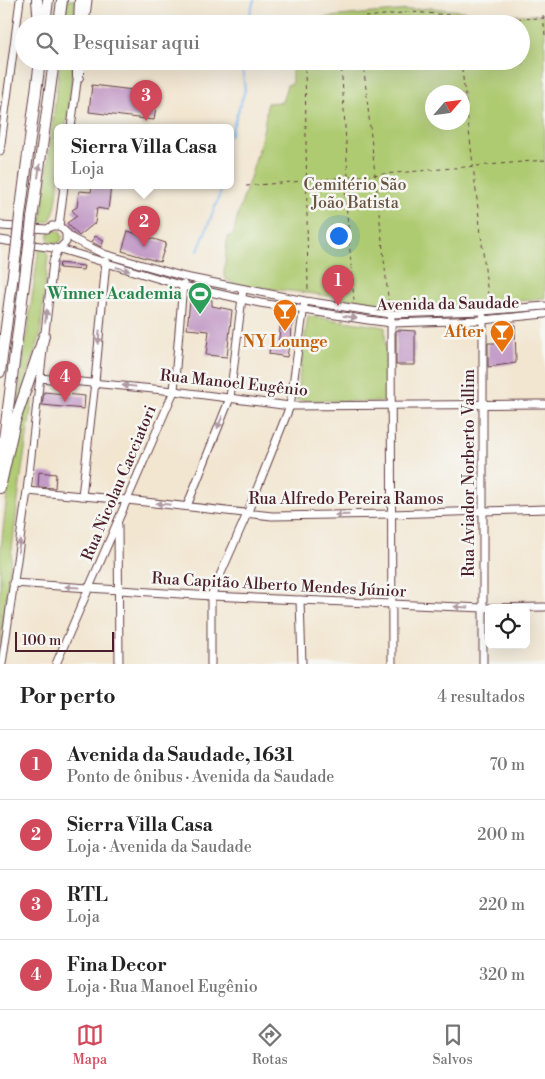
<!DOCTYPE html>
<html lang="pt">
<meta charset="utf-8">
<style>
body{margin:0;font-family:"Libre Bodoni",serif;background:#f6f6f6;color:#222}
.controls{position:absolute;right:15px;bottom:15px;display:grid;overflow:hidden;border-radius:8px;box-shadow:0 5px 20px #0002}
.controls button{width:45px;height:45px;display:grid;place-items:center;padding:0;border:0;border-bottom:1px solid #e0e0e0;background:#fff;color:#222;font:25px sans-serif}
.compass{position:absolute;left:425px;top:85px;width:45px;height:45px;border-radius:50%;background:#fff;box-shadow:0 5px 20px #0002;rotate:62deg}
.scale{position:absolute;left:15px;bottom:12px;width:99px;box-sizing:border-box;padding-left:5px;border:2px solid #4a1f2b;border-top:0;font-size:14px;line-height:18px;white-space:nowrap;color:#4a1f2b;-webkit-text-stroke:4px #f6f6f2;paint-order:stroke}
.you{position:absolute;left:338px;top:235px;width:18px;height:18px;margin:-12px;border:4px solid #fff;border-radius:50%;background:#1a73e8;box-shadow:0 0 0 8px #1a73e833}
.badge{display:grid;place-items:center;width:32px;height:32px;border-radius:50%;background:#d1495b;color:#fff;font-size:16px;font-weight:700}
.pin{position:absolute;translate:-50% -41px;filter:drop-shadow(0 1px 2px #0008)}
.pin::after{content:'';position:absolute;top:26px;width:18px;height:15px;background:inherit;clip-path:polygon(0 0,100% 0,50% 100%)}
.popup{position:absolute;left:54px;top:124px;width:180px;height:65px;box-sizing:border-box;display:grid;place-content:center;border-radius:8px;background:#fff;filter:drop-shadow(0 1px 4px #0005);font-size:16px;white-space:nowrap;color:#767676}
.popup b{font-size:19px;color:#222}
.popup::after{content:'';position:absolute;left:50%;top:100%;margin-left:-10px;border:10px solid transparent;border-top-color:#fff}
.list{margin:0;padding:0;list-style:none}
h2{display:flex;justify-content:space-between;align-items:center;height:65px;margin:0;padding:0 20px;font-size:21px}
h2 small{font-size:16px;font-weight:400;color:#767676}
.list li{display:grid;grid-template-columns:32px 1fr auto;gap:15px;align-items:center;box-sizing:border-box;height:70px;padding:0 20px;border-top:1px solid #e0e0e0}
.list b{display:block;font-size:19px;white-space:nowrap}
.list p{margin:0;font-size:16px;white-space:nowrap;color:#767676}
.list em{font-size:16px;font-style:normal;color:#767676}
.icon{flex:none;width:28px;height:28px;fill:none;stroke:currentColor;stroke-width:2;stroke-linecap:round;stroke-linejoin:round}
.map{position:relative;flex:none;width:545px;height:664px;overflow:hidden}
.search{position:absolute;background:#fff;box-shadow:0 5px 20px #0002;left:15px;right:15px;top:15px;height:55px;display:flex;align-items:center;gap:12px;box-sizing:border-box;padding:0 18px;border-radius:28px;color:#767676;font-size:19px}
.sheet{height:345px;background:#fff}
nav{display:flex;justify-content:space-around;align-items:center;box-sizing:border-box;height:70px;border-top:1px solid #e0e0e0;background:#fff;font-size:14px;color:#767676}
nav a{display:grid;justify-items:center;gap:2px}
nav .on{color:#d1495b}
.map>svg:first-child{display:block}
.green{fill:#afcb72;stroke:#7c754e;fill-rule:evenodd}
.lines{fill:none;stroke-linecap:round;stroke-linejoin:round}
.stream{stroke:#81bdf4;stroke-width:2}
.building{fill:#c39bc7}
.minor-casing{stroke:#633d44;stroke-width:9}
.highway-casing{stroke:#633d44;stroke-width:12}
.path{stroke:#633d44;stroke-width:1;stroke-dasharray:4 4;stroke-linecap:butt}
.minor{stroke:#fff;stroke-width:7}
.highway{stroke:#fff;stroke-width:10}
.highway-bridge-casing{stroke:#633d44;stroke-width:12;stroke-linecap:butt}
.highway-bridge{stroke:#fff;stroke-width:10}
.oneway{fill:#ae9aa0}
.labels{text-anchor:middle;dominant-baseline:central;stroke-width:5;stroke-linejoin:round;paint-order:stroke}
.park-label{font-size:16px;fill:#685340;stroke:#f6f6f2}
.leisure-label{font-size:16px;font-weight:bold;fill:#27864d;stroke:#f6f6f2;text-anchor:end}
.street-label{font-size:16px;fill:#4a1f2b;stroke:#f6f6f2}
.food-label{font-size:16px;font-weight:bold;fill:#c56008;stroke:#f6f6f2;text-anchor:end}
</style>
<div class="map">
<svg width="545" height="664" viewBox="0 0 545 664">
<rect width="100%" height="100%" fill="#f6f6f2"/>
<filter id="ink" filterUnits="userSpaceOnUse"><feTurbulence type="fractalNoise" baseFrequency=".02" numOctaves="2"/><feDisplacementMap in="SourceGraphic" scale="10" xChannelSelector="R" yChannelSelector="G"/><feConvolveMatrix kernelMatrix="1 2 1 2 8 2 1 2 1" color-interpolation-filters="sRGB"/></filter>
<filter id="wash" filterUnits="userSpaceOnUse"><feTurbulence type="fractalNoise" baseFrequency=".0096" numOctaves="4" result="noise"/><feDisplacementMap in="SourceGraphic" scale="20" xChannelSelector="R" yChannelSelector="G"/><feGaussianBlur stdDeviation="1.12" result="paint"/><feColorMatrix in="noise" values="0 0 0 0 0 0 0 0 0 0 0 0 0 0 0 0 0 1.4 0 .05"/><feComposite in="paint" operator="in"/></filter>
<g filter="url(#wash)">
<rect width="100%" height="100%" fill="#f2e6d1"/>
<g class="green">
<path d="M67 0H75V24H64Z"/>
<path d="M431 8 504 15H545V298L489 304 406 308 308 293 236 285 226 279 224 274 227 241 229 236 233 235 234 233C236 219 239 211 243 199 253 168 265 136 267 103L282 102 287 85 292 84V61H521V24H308L318 19 328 17ZM432 92H462V122H432Z"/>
<path d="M60 61H74L73 70 66 128H58C58 148 62 208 49 221L41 223Z"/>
<circle cx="55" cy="237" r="7"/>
<path d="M39 248H45L48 256 40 336 16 413Z"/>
<path d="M308 316 385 327 387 402 296 400Z"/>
<path d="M30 387 33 397 21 476 0 647V555L12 453Z"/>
</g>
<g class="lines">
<g class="stream">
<path d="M247 24 254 0"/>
<path d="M230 136 245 90 241 61"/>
<path d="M198 251 220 194 221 186"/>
</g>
</g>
<g id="blocks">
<g class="building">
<path d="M92 85 158 93 154 120 89 112Z"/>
<path d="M92 186H111L108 210 97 208 95 223 79 236 67 223 77 216 72 210 77 207 79 191 91 192Z"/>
<path d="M128 231 166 243 160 262 122 251Z"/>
<path d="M95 236 104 240 101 247 92 242Z"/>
<path d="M60 263 84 266 83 270 59 268Z"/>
<path d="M198 295 212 300V306L232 310 227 357 206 355 209 331 187 329 190 301Z"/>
<path d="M282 314 294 317 293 325H292L291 345H289L287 357 269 354 270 344 278 345Z"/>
<path d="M515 325 516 363 488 367V343H500V326Z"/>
<path d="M398 330 415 331V365H396V331Z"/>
<path d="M44 392 85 396 84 409 42 405Z"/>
<path d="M39 472 56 474 55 488 38 487Z"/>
</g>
</g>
</g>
<g filter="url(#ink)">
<use href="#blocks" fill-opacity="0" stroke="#633d44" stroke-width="1"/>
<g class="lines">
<defs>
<g id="minor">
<path d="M85 24 88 0"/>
<path d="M71 128 78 74"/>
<path d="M0 151 20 0"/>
<path d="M0 224 2 226 47 229 52 226H59L73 239 104 254 185 277 305 301 391 314 483 311 545 306"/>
<path d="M59 226 64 186"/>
<path d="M0 240 60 249 183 286 260 303 368 320 392 323 483 320 545 314"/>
<path d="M483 317V664"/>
<path d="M391 319 392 664"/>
<path d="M40 378 174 391 290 406 545 404"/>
<path d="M27 491 127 500 272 516 391 514 545 509"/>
<path d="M82 496 95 382 106 261"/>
<path d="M187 506 230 398 243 289"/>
<path d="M118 525 119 664"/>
<path d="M13 583 211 596 483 608 545 607"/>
<path d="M300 600 302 664"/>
<path d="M2 664 27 491 53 262 57 251 66 242V233"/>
<path d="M56 664 174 391 183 284"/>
<path d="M211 664V596L247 514 290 406 304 306"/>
</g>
<g id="highway">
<path d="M37 0 39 24"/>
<path d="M45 24 48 0"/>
<path d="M59 24 62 0"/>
<path d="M79 24 80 0"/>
<path d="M78 77V61"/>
<path d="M20 216 40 61"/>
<path d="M32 219 54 61"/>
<path d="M0 372 16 252"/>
<path d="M0 470 28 254"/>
<path d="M0 488 15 421 44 336"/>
</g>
</defs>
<use href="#minor" class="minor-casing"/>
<use href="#highway" class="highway-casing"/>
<g class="path">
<path d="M543 15 545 35"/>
<path d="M456 16 457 24"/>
<path d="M358 18 359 24"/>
<path d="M318 24 330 21 410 12 504 19 545 18"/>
<path d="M305 61 308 293"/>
<path d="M341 61 348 176"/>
<path d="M363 61 389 306"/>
<path d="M461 61 489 304"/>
<path d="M344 177 354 301"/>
<path d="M246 186 545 160"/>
</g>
<use href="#minor" class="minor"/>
<use href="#highway" class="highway"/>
<defs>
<g id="highway-bridge">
<path d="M16 252 20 216"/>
<path d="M28 254 32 219"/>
</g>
</defs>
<use href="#highway-bridge" class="highway-bridge-casing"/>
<use href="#highway-bridge" class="highway-bridge"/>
</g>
<defs><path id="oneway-solid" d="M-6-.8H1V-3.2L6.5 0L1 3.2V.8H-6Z" transform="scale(1.25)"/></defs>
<g class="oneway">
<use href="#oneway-solid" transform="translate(39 171) rotate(-82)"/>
<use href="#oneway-solid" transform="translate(123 269) rotate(16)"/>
<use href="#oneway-solid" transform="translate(46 316) rotate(-83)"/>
<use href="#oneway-solid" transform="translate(350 317) rotate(9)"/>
<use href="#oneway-solid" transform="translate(99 337) rotate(95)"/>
<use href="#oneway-solid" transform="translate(129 386) rotate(-174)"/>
<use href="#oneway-solid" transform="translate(220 422) rotate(112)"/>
<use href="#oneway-solid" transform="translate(163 504) rotate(-174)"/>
<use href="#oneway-solid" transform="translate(342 515) rotate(179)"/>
<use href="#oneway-solid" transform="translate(19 546) rotate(-81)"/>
<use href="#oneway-solid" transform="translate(72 587) rotate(-176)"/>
<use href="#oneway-solid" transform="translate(461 607) rotate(-177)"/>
</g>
</g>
<defs>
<symbol id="stadium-pin" viewBox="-11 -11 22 30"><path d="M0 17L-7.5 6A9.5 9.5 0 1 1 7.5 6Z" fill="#2e9e5b" stroke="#f6f6f2"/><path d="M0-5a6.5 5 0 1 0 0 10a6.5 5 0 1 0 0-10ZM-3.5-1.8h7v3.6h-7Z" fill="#fff"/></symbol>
<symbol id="bar-pin" viewBox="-11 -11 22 30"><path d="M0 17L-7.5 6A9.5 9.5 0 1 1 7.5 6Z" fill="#e8710a" stroke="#f6f6f2"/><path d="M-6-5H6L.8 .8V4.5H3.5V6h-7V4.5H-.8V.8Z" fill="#fff"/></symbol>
</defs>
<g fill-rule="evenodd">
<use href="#stadium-pin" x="186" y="280" width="28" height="38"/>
<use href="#bar-pin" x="271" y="297" width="28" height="38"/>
<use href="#bar-pin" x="488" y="318" width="28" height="38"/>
</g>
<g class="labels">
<g class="park-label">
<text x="355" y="185">Cemitério São<tspan x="355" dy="18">João Batista</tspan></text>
</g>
<g class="leisure-label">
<text x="182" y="294">Winner Academia</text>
</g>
<g class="street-label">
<text transform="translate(448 304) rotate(-1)">Avenida da Saudade</text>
<text transform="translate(234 383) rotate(6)">Rua Manoel Eugênio</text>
<text transform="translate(469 473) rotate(-90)">Rua Aviador Norberto Vallim</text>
<text transform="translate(119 483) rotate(-67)">Rua Nicolau Cacciatori</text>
<text x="346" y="499">Rua Alfredo Pereira Ramos</text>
<text transform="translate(279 585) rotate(3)">Rua Capitão Alberto Mendes Júnior</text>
</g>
<g class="food-label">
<text x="484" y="332">After</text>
<text x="285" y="342" text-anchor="middle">NY Lounge</text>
</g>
</g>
</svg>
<div class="controls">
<button><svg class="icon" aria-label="locate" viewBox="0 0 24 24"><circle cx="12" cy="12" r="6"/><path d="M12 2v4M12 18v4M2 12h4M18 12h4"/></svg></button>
</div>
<svg class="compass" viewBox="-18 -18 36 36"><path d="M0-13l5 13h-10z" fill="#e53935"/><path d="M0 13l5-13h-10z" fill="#767676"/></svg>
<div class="scale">100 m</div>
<div class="you"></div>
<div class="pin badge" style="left:338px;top:306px">1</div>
<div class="pin badge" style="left:144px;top:247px">2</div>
<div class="popup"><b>Sierra Villa Casa</b>Loja</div>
<div class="pin badge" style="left:146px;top:121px">3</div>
<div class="pin badge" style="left:65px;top:402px">4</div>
<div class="search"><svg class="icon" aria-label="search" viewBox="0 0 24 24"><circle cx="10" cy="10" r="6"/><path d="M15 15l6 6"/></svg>Pesquisar aqui</div>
</div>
<section class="sheet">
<h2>Por perto<small>4 resultados</small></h2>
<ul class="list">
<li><span class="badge">1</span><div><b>Avenida da Saudade, 1631</b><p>Ponto de ônibus · Avenida da Saudade</p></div><em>70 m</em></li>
<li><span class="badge">2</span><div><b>Sierra Villa Casa</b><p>Loja · Avenida da Saudade</p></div><em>200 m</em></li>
<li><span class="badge">3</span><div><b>RTL</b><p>Loja</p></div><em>220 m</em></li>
<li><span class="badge">4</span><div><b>Fina Decor</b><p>Loja · Rua Manoel Eugênio</p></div><em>320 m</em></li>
</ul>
</section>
<nav>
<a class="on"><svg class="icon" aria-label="map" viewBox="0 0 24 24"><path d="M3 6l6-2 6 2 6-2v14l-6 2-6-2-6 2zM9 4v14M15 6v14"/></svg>Mapa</a>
<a><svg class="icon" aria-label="directions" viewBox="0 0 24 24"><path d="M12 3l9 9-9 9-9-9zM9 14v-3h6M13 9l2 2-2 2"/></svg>Rotas</a>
<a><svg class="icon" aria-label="saved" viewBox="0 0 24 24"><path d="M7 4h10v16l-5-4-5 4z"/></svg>Salvos</a>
</nav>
